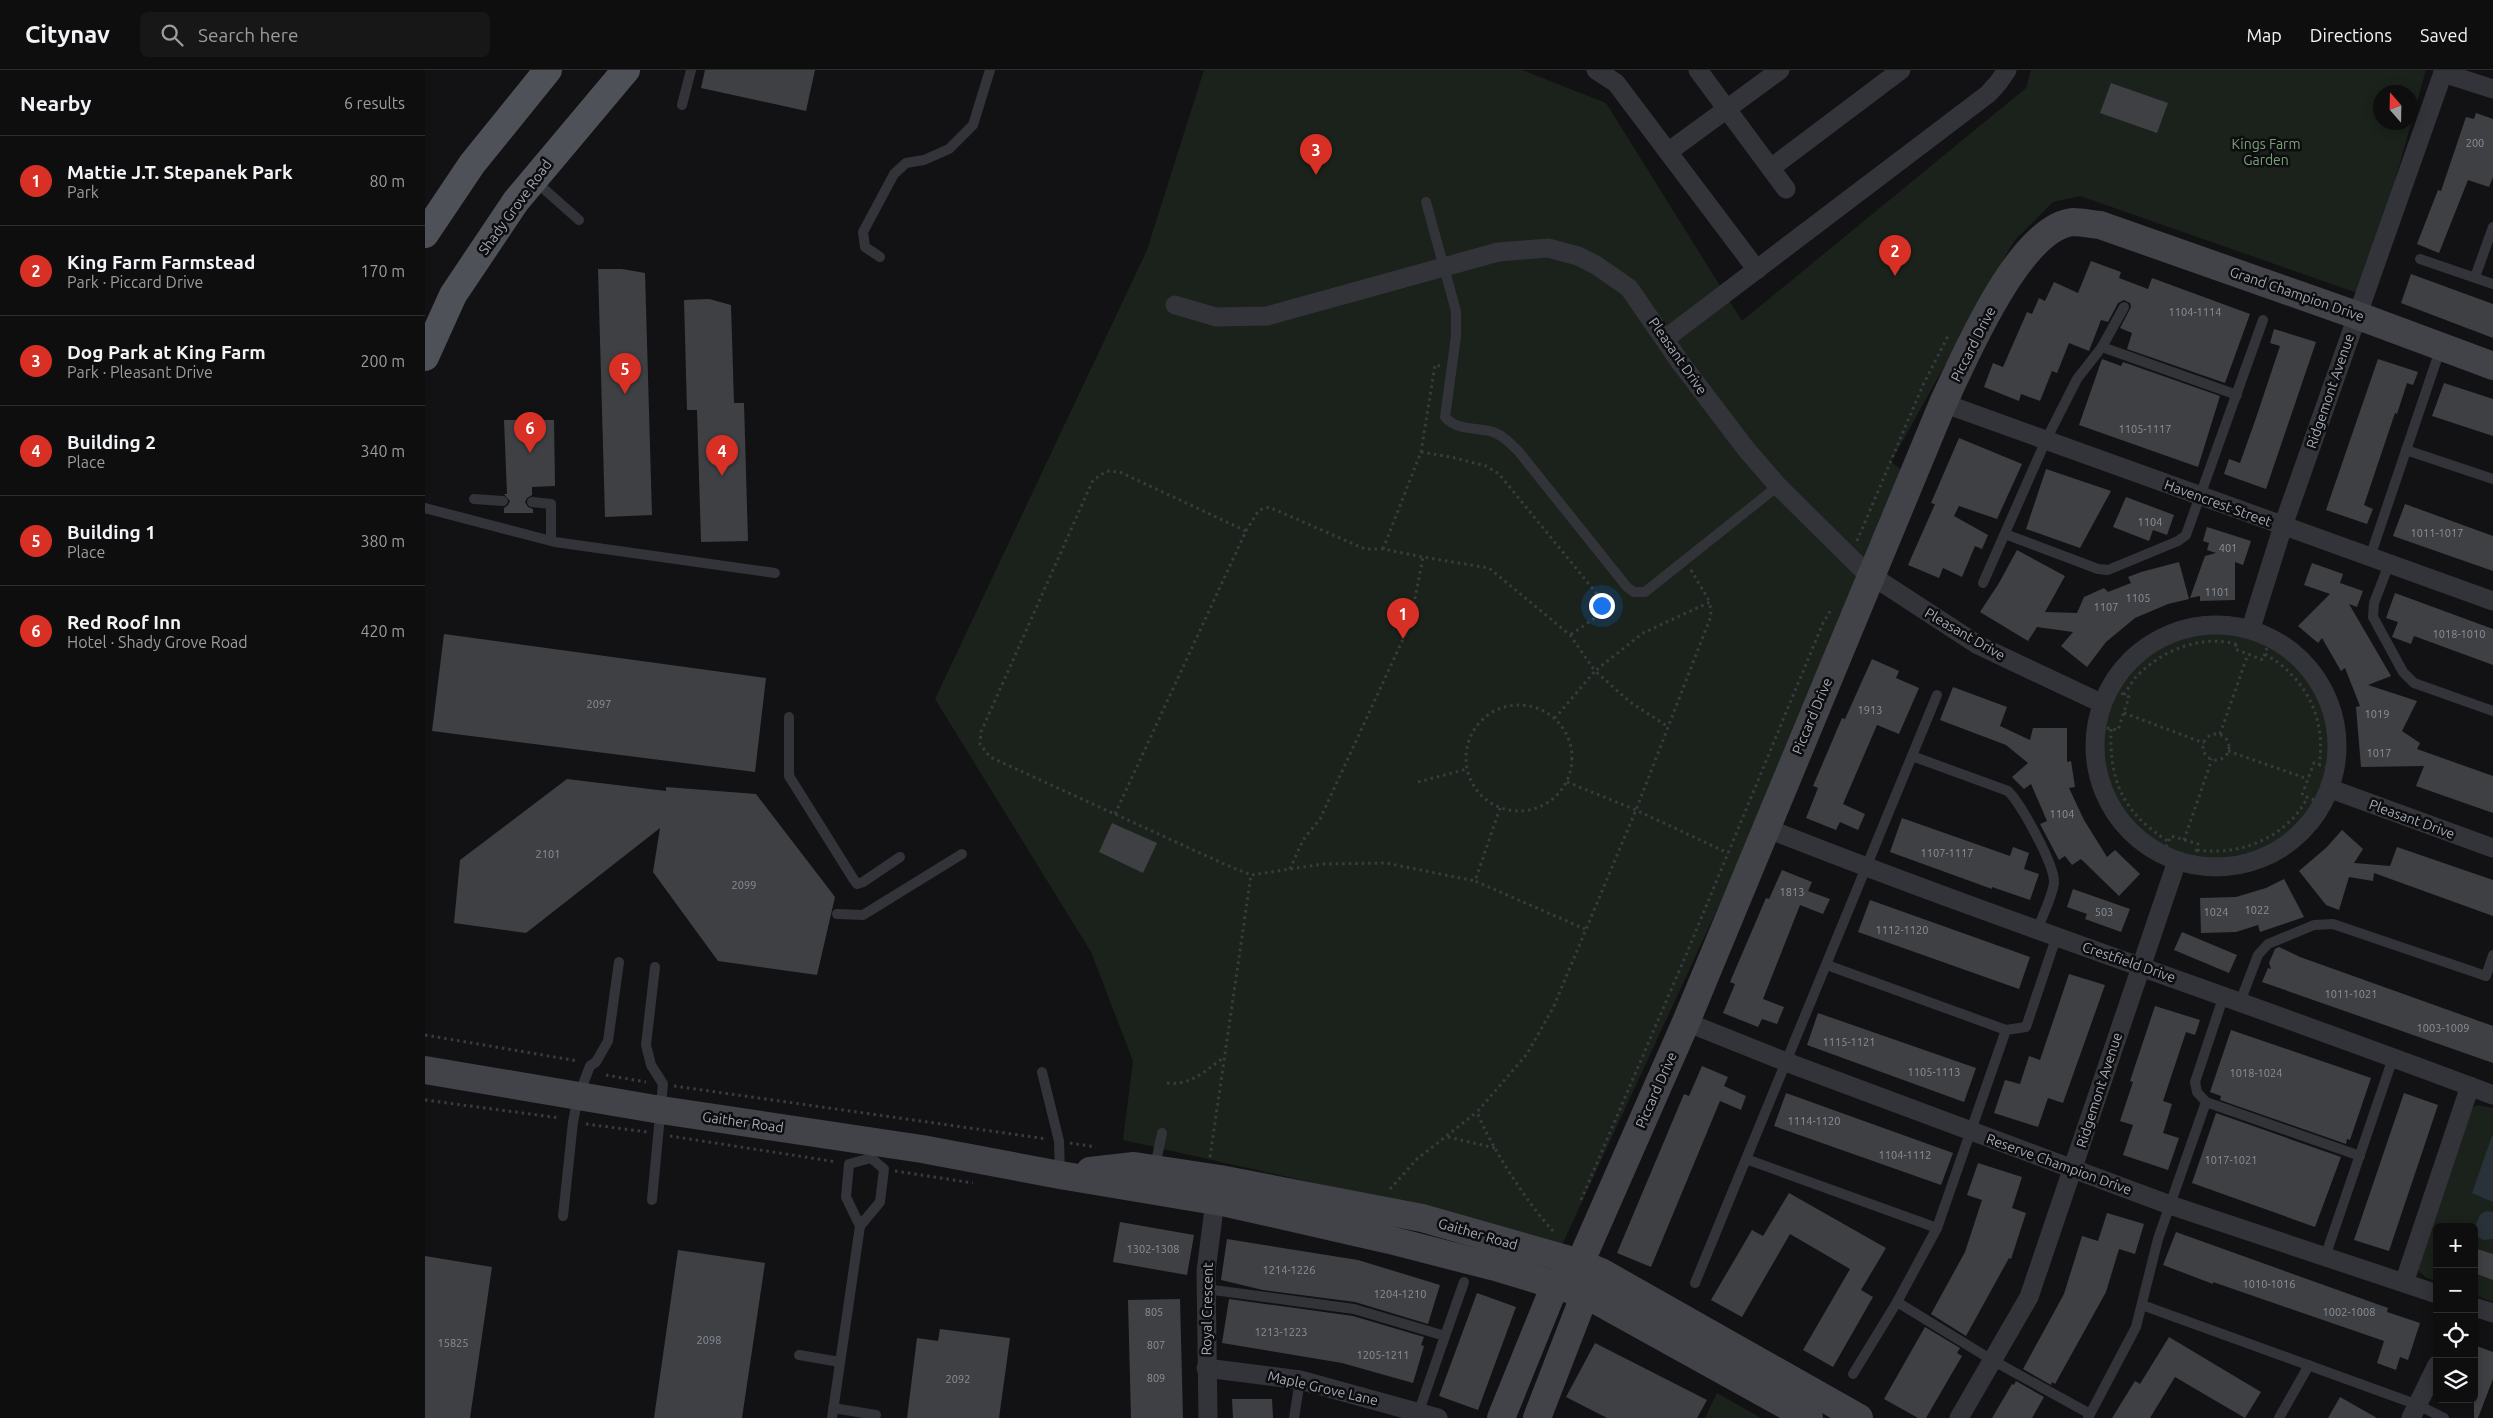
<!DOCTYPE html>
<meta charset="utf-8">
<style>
body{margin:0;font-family:Ubuntu,sans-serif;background:#171718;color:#f1f3f6}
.controls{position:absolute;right:15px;bottom:15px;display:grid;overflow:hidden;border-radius:8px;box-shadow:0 2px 12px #0003}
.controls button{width:45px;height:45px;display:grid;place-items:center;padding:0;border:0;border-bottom:1px solid #2e2e2f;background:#0e0e0f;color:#f1f3f6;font:25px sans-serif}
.compass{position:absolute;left:1948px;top:15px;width:45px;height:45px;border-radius:50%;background:#0e0e0f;box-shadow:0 2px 12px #0003;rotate:340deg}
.you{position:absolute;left:1176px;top:535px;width:18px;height:18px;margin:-12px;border:4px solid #fff;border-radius:50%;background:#1a73e8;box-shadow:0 0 0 8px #1a73e833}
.badge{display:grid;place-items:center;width:32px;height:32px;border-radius:50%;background:#d93025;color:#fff;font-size:16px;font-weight:700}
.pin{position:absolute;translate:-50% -41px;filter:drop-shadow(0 1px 2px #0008)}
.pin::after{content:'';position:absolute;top:26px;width:18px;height:15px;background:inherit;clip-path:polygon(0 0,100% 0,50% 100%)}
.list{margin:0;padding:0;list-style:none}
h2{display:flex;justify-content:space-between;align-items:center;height:65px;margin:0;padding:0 20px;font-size:21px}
h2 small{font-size:16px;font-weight:400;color:#9b9c9e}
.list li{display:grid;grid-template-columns:32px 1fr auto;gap:15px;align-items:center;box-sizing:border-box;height:90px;padding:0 20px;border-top:1px solid #2e2e2f}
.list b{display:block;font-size:19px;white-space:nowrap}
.list p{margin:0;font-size:16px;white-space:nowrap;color:#9b9c9e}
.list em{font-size:16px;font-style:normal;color:#9b9c9e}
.icon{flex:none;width:28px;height:28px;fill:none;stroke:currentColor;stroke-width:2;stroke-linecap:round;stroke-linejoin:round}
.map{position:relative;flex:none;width:2068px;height:1348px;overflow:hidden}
header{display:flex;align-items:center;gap:30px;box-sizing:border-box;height:70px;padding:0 25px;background:#0e0e0f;border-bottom:1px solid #2e2e2f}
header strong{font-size:24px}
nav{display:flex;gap:28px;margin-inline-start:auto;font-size:18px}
.search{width:350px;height:45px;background:#171718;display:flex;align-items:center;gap:12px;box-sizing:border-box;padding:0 18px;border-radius:8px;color:#9b9c9e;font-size:19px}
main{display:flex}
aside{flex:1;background:#0e0e0f}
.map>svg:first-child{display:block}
.green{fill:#1a221b;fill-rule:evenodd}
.water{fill:#283238}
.building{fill:#3e4044}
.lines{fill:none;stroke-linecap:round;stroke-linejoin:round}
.path{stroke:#393b40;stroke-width:3;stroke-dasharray:2.5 4;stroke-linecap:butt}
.lane{stroke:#333439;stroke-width:10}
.street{stroke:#333439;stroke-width:19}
.secondary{stroke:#414349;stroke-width:28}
.primary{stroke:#4f5158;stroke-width:28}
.labels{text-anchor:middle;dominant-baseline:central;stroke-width:5;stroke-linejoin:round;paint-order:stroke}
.number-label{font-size:11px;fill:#8a9099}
.park-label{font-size:14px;fill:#79a278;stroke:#0d0d0f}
.street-label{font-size:14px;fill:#a3aab5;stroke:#0d0d0f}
</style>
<header>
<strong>Citynav</strong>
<div class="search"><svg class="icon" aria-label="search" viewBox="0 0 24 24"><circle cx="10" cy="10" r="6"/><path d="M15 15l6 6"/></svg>Search here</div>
<nav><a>Map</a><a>Directions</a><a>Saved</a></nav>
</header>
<main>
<aside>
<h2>Nearby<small>6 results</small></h2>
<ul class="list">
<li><span class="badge">1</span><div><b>Mattie J.T. Stepanek Park</b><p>Park</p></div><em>80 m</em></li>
<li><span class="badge">2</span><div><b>King Farm Farmstead</b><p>Park · Piccard Drive</p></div><em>170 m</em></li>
<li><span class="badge">3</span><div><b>Dog Park at King Farm</b><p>Park · Pleasant Drive</p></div><em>200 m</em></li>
<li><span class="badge">4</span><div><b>Building 2</b><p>Place</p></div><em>340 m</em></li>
<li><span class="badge">5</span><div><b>Building 1</b><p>Place</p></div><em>380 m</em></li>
<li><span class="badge">6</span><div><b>Red Roof Inn</b><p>Hotel · Shady Grove Road</p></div><em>420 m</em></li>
</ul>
</aside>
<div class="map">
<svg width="2068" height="1348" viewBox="0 0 2068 1348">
<rect width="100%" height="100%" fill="#121214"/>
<g class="green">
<path d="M779 0H1097L1181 33 1317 251 1601 18 1606 0H2001L1938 225 1655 126 1628 132 1589 171 1466 392 1485 406 1445 509 1137 1175 1019 1142 698 1070 708 991 666 882 510 629 722 180ZM1956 22H1986V52H1956Z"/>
<circle cx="1791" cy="677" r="113"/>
<path d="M2052 1035 2068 1038V1232L2049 1225V1157H2012V1212L2000 1207 1993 1200 2047 1038Z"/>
<path d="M1292 1323 1336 1348H1280Z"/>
</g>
<g class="water">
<path d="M2067 1066H2068V1132L2047 1123Z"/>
<path d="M2061 1141 2068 1142V1169L2059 1170 2054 1168 2050 1156 2055 1145Z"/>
</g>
<g class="building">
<path d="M280 0H390L381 41 276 18Z"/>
<path d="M1686 13 1743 33 1732 63 1675 43Z"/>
<path d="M2051 43 2068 49V107L2064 117 2043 110 2014 183 1992 174 2013 120 2016 121 2041 47 2049 49Z"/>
<path d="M1666 191 1696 202 1694 208 1723 219 1727 208 1825 244 1800 313 1702 279 1707 263 1695 258 1706 237 1705 233 1699 230 1693 233 1683 252 1676 250 1664 281 1644 273 1632 303 1627 301 1615 331 1596 324 1594 331 1559 317 1568 293 1578 297 1602 242 1607 244 1614 228 1620 231 1629 212 1653 223Z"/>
<path d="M173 199H197L220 203 227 445 180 447Z"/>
<path d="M1986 204 2068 234V268L1976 233Z"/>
<path d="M284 229 306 235 309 333H319L323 471 276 472 272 340H262L259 230Z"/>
<path d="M1849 259 1891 272 1841 419 1799 404 1804 389 1815 393 1831 348 1855 276 1845 273Z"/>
<path d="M1677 289 1696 296 1698 292 1795 326 1773 397 1654 355Z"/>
<path d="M1953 289 1993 302 1988 315 1982 313 1972 344 1970 343 1939 435 1948 439 1942 454 1901 440Z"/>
<path d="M2019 313 2068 329V366L2007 346Z"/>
<path d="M79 350H129L130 416 107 417V425L102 428 100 432 103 437 108 439V443H79V438L83 435 85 431 79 424H82Z"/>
<path d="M1534 368 1597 394 1572 449 1534 436 1529 446 1563 465 1557 479 1550 476 1537 507 1518 498 1514 508 1483 495 1510 434 1506 433Z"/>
<path d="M1621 399 1686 421 1655 478 1601 459Z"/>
<path d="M1701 427 1749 445 1742 465 1728 460 1724 471 1688 457Z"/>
<path d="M1980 434 2068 466V501L1968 466Z"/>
<path d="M1782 457 1826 471 1818 495 1810 492V530L1775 531V526L1765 528 1780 486 1791 483 1782 480 1784 473 1778 471Z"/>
<path d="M1592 480 1640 506 1620 542 1652 543 1659 527 1679 518 1683 522 1706 513 1703 507 1716 502 1754 492 1764 529 1743 534 1710 548 1681 572 1662 597 1636 576 1648 562 1612 557 1603 571 1555 542 1574 513Z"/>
<path d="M1887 493 1918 504 1915 513 1938 521 1932 537 1924 534 1966 606 1943 615 1992 631 1977 661 1995 673 1992 679 2068 706V743L1991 716 1999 696 1936 697 1931 637 1935 636 1920 598 1916 601 1897 568 1893 573 1873 556 1905 524 1879 515Z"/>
<path d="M1970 523 2068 559V595L1989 566 1986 574 1967 567 1973 552 1961 548Z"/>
<path d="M19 564 341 608 330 702 7 661Z"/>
<path d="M1447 589 1474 601 1471 608 1494 618 1474 664 1452 655 1418 734 1440 744 1433 760 1415 752 1411 760 1381 748 1393 718 1388 716 1417 648 1420 649Z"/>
<path d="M1528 617 1582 637 1575 656 1605 670 1608 658H1642V692L1646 691 1650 717 1644 718 1659 750 1682 787 1690 780 1715 804 1694 826 1656 789 1647 795 1640 786 1634 790 1615 754 1622 751 1606 714 1599 719 1587 707 1603 693 1581 675 1515 650Z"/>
<path d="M142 709 241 721V717L331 724 410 827 392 905 293 891 228 802 235 758 101 863 29 853 35 790Z"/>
<path d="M1477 748 1585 786 1588 777 1604 783 1599 799 1614 804 1605 830 1567 817V819L1465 782Z"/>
<path d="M687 753 732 773 718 803 674 782Z"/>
<path d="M1917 760 1938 779 1929 793 1965 796 1972 777 2068 810V846L1949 803 1948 811 1924 807 1914 840 1901 835 1874 801 1902 777Z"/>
<path d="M1357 800 1387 812 1383 821 1405 829 1398 844 1375 835 1338 929 1359 937 1352 954 1337 949 1333 957 1298 943 1310 914 1305 912 1341 828 1344 829Z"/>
<path d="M1859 809 1879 847 1835 862 1833 855 1811 862 1776 863 1775 828 1811 827 1841 818Z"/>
<path d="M1648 819 1705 839 1696 862 1660 849 1662 844 1642 837Z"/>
<path d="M1445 830 1605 887 1594 919 1433 862Z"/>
<path d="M1757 862 1812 885 1804 903 1749 880Z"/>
<path d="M1854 877 1875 887 2068 956V993L1837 912 1843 898 1846 899 1844 893 1850 879Z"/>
<path d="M1644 904 1680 915 1638 1033 1623 1028 1613 1057 1569 1043 1580 1010 1595 1014 1604 986 1615 990Z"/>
<path d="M1730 936 1775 950 1770 965 1761 962 1738 1031 1747 1034 1738 1063 1754 1068 1743 1100 1698 1085 1708 1055 1695 1051 1708 1012 1705 1011Z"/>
<path d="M1393 943 1551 998 1539 1032 1382 975Z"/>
<path d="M1806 960 1946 1008 1925 1070 1922 1069 1921 1074 1795 1030 1796 1026 1785 1022Z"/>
<path d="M1277 996 1303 1007 1299 1016 1321 1026 1316 1040 1295 1031 1226 1197 1192 1183 1259 1024 1264 1026Z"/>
<path d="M1361 1023 1528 1083 1516 1115 1349 1056Z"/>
<path d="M1979 1023 2013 1035 1964 1181 1929 1170Z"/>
<path d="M1791 1043 1916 1087 1890 1157 1767 1113Z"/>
<path d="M1553 1093 1597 1107 1587 1138 1601 1143 1586 1189 1584 1188 1541 1266 1506 1244 1540 1182 1557 1130 1542 1125Z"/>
<path d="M1364 1123 1461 1178 1436 1220 1448 1227 1408 1297 1378 1280 1425 1199 1365 1164 1317 1247 1286 1230 1327 1160 1338 1166Z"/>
<path d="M1682 1143 1719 1154 1710 1184 1694 1179 1681 1222 1630 1314 1627 1312 1626 1315 1598 1299 1639 1224 1657 1166 1673 1171Z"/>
<path d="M695 1152 769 1165 762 1205 688 1192Z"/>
<path d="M1751 1162 1963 1238 1962 1242 1995 1253 1983 1290 1975 1287 1971 1300 1952 1293 1959 1271 1788 1212V1214L1738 1195Z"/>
<path d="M802 1169 933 1190 1015 1215 1003 1254 930 1232 838 1220 796 1210Z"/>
<path d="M2049 1178 2068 1184V1210L2049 1203Z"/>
<path d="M253 1180 340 1193 317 1348H229Z"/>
<path d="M0 1186 67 1197 45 1348H0Z"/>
<path d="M1052 1223 1091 1237 1053 1340 1014 1326Z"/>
<path d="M755 1229 758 1348H706L703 1230Z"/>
<path d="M804 1229 928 1246 999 1267 996 1275 999 1276 988 1313 917 1293 797 1273Z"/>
<path d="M1500 1257 1535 1278 1532 1283 1537 1286 1501 1348H1493L1459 1329Z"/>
<path d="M515 1259 585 1268 574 1348H482L492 1268 513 1271Z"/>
<path d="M1744 1267 1836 1322 1820 1348 1750 1307 1725 1348H1687L1710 1311 1715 1314Z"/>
<path d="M1170 1273 1282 1330 1272 1348H1182L1141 1327Z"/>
<path d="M2049 1275 2068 1282V1309L2053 1348H2049Z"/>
<path d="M1591 1311 1619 1327 1607 1348H1567L1587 1314 1589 1315Z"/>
<path d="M1915 1327 1952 1348H1903Z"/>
<path d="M807 1329H847L848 1348H808Z"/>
</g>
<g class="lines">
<g class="path">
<path d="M996 382 1026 387 1061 396 1074 404 1177 530 1176 544 1145 565"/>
<path d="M821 461 834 440 844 437 940 479H958L998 487"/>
<path d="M1432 471 1498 315 1523 266"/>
<path d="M958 479 996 382 1010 295 1015 296"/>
<path d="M1266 500 1285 532"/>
<path d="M1811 574 1810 579 1838 590 1842 578"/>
<path d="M1840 584C1880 607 1902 648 1894 695"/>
<path d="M1699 625C1704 617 1709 608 1715 603 1740 579 1777 565 1811 574"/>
<circle cx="1094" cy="688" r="53"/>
<path d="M1699 643 1779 673"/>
<path d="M1682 658 1693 660 1704 627 1694 622"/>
<path d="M1686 659C1684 711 1698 743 1743 771"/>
<circle cx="1791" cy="677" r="13"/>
<path d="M1795 664 1823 584"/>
<path d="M1803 681 1883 709"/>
<path d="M993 712 1042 699"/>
<path d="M1142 712 1211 740 1303 783"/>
<path d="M1889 730 1877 725 1889 693 1901 697"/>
<path d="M1075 738 1050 811 1160 859"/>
<path d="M690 744 821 461 695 402 682 401 668 410 556 662 555 674 565 687 799 794 826 805"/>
<path d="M1759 770 1787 689"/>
<path d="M1741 777 1746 766 1773 774 1770 786"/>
<path d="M1772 780C1816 786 1861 768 1883 727"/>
<path d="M865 799 878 770 895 749 985 554 998 487 1064 498 1145 565 1170 601 1130 648"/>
<path d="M0 965 153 991"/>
<path d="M181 1005 221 1012"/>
<path d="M742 1013C765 1016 780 1001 798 988"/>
<path d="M249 1016 622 1069"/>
<path d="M0 1030 135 1048"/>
<path d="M161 1054 222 1062"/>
<path d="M245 1066 412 1092"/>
<path d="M1023 1067 1070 1078"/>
<path d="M645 1073 671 1077"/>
<path d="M785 1087 826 805 898 794 961 793 1050 811"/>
<path d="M470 1101 548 1113"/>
<path d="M965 1119 992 1089 1052 1042"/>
<path d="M1156 1130 1261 885 1398 553 1407 538"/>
<path d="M1128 1161C1102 1133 1066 1077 1052 1042L1102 984 1128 938 1211 740 1286 546 1285 532 1218 563 1170 601 1205 632 1242 656"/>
</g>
<g class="lane">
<path d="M257 35 266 0"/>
<path d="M110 111 154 150"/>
<path d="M1001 132 1031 241V266L1020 347C1032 361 1052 357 1068 362 1079 366 1086 374 1094 382L1202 517 1209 522H1220L1353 416"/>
<path d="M455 187 440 177 438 162 469 104 481 93 499 90 524 79 548 55 565 0"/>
<path d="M1995 189 2068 214"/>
<path d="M2050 207 2068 157"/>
<path d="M1677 277 1812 325"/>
<path d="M1981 380 2068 409"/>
<path d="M49 429 78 431"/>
<path d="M107 432 126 434V471"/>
<path d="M0 438 130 472 350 503"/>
<path d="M1580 464 1673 499 1683 500 1753 471 1761 465 1838 250"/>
<path d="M1945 487 2016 277"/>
<path d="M1964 494 1949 533 1948 547 1978 602 1989 613 2068 641"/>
<path d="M1558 513 1621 370 1652 309 1677 277 1699 237"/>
<path d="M1512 625 1321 1089 1512 1158"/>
<path d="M364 647V706L429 810 432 814 438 812 475 787"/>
<path d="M1487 686 1583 721C1596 734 1630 795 1629 813 1627 828 1617 846 1612 861"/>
<path d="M412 844 438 845 537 784"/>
<path d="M1631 868 1601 957 1581 960 1512 1158 1472 1232 1567 1290 1665 1344"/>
<path d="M1402 895 1581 960"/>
<path d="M1815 932 1833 885 1843 874 1889 855 1908 854 2061 906 2068 885"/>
<path d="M617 1002 634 1071 635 1104"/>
<path d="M1781 1032 1935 1086"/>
<path d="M735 1099 732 1087 737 1063"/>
<path d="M227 1130 238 1014 226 995 221 975 230 897"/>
<path d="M138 1146 148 1052 153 1027 165 996 171 992 183 971 194 892"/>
<path d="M435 1156 455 1132 459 1099 446 1088"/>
<path d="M1900 1187 1968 988"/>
<path d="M1270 1213 1321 1089"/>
<path d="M781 1219 929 1239 1020 1266 992 1347"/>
<path d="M1717 1235 1993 1335 2019 1348"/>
<path d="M1020 1266 1039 1212"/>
<path d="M374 1285 415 1292"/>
<path d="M1428 1304 1472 1232"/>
<path d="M408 1338 451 1345"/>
<path d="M407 1348 435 1156 421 1127 424 1094 446 1088"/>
<path d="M869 1348 875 1310"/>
<path d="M1663 1348 1711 1257 1733 1169 1781 1032 1772 1022 1770 1012 1799 925"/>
<path d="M1854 1348 1884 1295"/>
</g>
<g class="street">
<path d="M1171 0 1191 13 1332 200"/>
<path d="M1273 0 1361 119"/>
<path d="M2018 3 2068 19"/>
<path d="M1243 82 1355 0"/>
<path d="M1346 98 1476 0"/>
<path d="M750 235 791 247 842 246 1073 182 1123 178 1153 186 1171 195 1204 218 1255 292 1321 379 1353 416 1438 500 1553 575 1676 633"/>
<path d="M1240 269 1563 24 1573 13 1582 0"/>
<path d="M1518 333 2068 531"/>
<circle cx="1791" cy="676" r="121"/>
<path d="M1826 558 1858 456 2019 0"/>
<path d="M1906 719 2068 778"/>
<path d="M1341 758C1581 853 1826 933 2068 1025"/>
<path d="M1261 952 1361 992 1745 1135 2012 1224"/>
<path d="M1979 1213 2045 1016"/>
<path d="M2049 1237 2068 1243"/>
<path d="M781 1298 875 1310 1013 1348"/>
<path d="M783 1348 781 1201 790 1131"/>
<path d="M1534 1348 1604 1227 1751 794"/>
<path d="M1986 1348 2012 1295"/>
</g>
<g class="secondary">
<path d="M0 1000 236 1040 497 1079 635 1105 802 1133 965 1170 1074 1198 1160 1224 1384 1348"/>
<path d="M665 1101 709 1096 795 1109 997 1148 1155 1193 1176 1202 1434 1348"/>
<path d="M1076 1348 1130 1215 1155 1193 1261 952 1518 333C1539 289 1594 157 1648 152 1656 152 1666 154 1675 155L1931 245 2068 296"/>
<path d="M1112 1348 1160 1224 1157 1207"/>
</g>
<g class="primary">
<path d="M0 164 47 94 123 0"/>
<path d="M0 287 28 225 91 131 201 0"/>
</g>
</g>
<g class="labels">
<g class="number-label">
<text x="2050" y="73">200</text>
<text x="1770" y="242">1104-1114</text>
<text x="1720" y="359">1105-1117</text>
<text x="1725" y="452">1104</text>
<text x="2012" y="463">1011-1017</text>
<text x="1803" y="478">401</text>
<text x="1792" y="522">1101</text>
<text x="1713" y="528">1105</text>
<text x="1681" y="537">1107</text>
<text x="2034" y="564">1018-1010</text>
<text x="174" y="634">2097</text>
<text x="1445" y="640">1913</text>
<text x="1952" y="644">1019</text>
<text x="1954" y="683">1017</text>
<text x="1637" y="744">1104</text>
<text x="1522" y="783">1107-1117</text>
<text x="123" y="784">2101</text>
<text x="319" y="815">2099</text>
<text x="1367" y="822">1813</text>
<text x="1832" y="840">1022</text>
<text x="1679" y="842">503</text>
<text x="1791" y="842">1024</text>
<text x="1477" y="860">1112-1120</text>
<text x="1926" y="924">1011-1021</text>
<text x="2018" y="958">1003-1009</text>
<text x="1424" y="972">1115-1121</text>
<text x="1509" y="1002">1105-1113</text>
<text x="1831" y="1003">1018-1024</text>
<text x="1389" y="1051">1114-1120</text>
<text x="1480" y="1085">1104-1112</text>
<text x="1806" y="1090">1017-1021</text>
<text x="728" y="1179">1302-1308</text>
<text x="864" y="1200">1214-1226</text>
<text x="1844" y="1214">1010-1016</text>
<text x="975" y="1224">1204-1210</text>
<text x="729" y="1242">805</text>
<text x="1924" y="1242">1002-1008</text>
<text x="856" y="1262">1213-1223</text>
<text x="284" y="1270">2098</text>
<text x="28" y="1273">15825</text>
<text x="731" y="1275">807</text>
<text x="958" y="1285">1205-1211</text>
<text x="731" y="1308">809</text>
<text x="533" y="1309">2092</text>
</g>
<g class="park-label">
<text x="1841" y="74">Kings Farm<tspan x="1841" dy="16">Garden</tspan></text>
</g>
<g class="street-label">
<text transform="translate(90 137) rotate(-54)">Shady Grove Road</text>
<text transform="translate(1872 224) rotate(19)">Grand Champion Drive</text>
<text transform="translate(1548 274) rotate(-63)">Piccard Drive</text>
<text transform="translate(1253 286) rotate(55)">Pleasant Drive</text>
<text transform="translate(1905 321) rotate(-71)">Ridgemont Avenue</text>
<text transform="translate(1793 433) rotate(20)">Havencrest Street</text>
<text transform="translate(1540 564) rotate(30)">Pleasant Drive</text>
<text transform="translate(1387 646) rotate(-67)">Piccard Drive</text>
<text transform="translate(1987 749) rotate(20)">Pleasant Drive</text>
<text transform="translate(1704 892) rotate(19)">Crestfield Drive</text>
<text transform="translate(1231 1020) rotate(-66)">Piccard Drive</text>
<text transform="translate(1674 1020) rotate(-72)">Ridgemont Avenue</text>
<text transform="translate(318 1052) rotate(8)">Gaither Road</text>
<text transform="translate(1634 1094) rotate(20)">Reserve Champion Drive</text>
<text transform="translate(1053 1164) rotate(16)">Gaither Road</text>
<text transform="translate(782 1239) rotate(-89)">Royal Crescent</text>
<text transform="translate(898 1318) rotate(13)">Maple Grove Lane</text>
</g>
</g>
</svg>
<div class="controls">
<button>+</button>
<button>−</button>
<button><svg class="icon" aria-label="locate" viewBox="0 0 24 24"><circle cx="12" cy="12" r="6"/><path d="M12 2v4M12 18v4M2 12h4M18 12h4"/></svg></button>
<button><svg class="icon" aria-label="layers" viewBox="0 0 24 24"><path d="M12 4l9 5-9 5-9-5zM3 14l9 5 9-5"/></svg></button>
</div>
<svg class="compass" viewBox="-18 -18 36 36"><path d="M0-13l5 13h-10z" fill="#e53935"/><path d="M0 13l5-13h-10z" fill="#9b9c9e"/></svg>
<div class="you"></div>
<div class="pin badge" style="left:978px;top:569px">1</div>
<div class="pin badge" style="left:1470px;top:206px">2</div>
<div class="pin badge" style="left:891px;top:105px">3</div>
<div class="pin badge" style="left:297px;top:406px">4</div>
<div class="pin badge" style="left:200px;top:324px">5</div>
<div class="pin badge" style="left:105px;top:383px">6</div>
</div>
</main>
